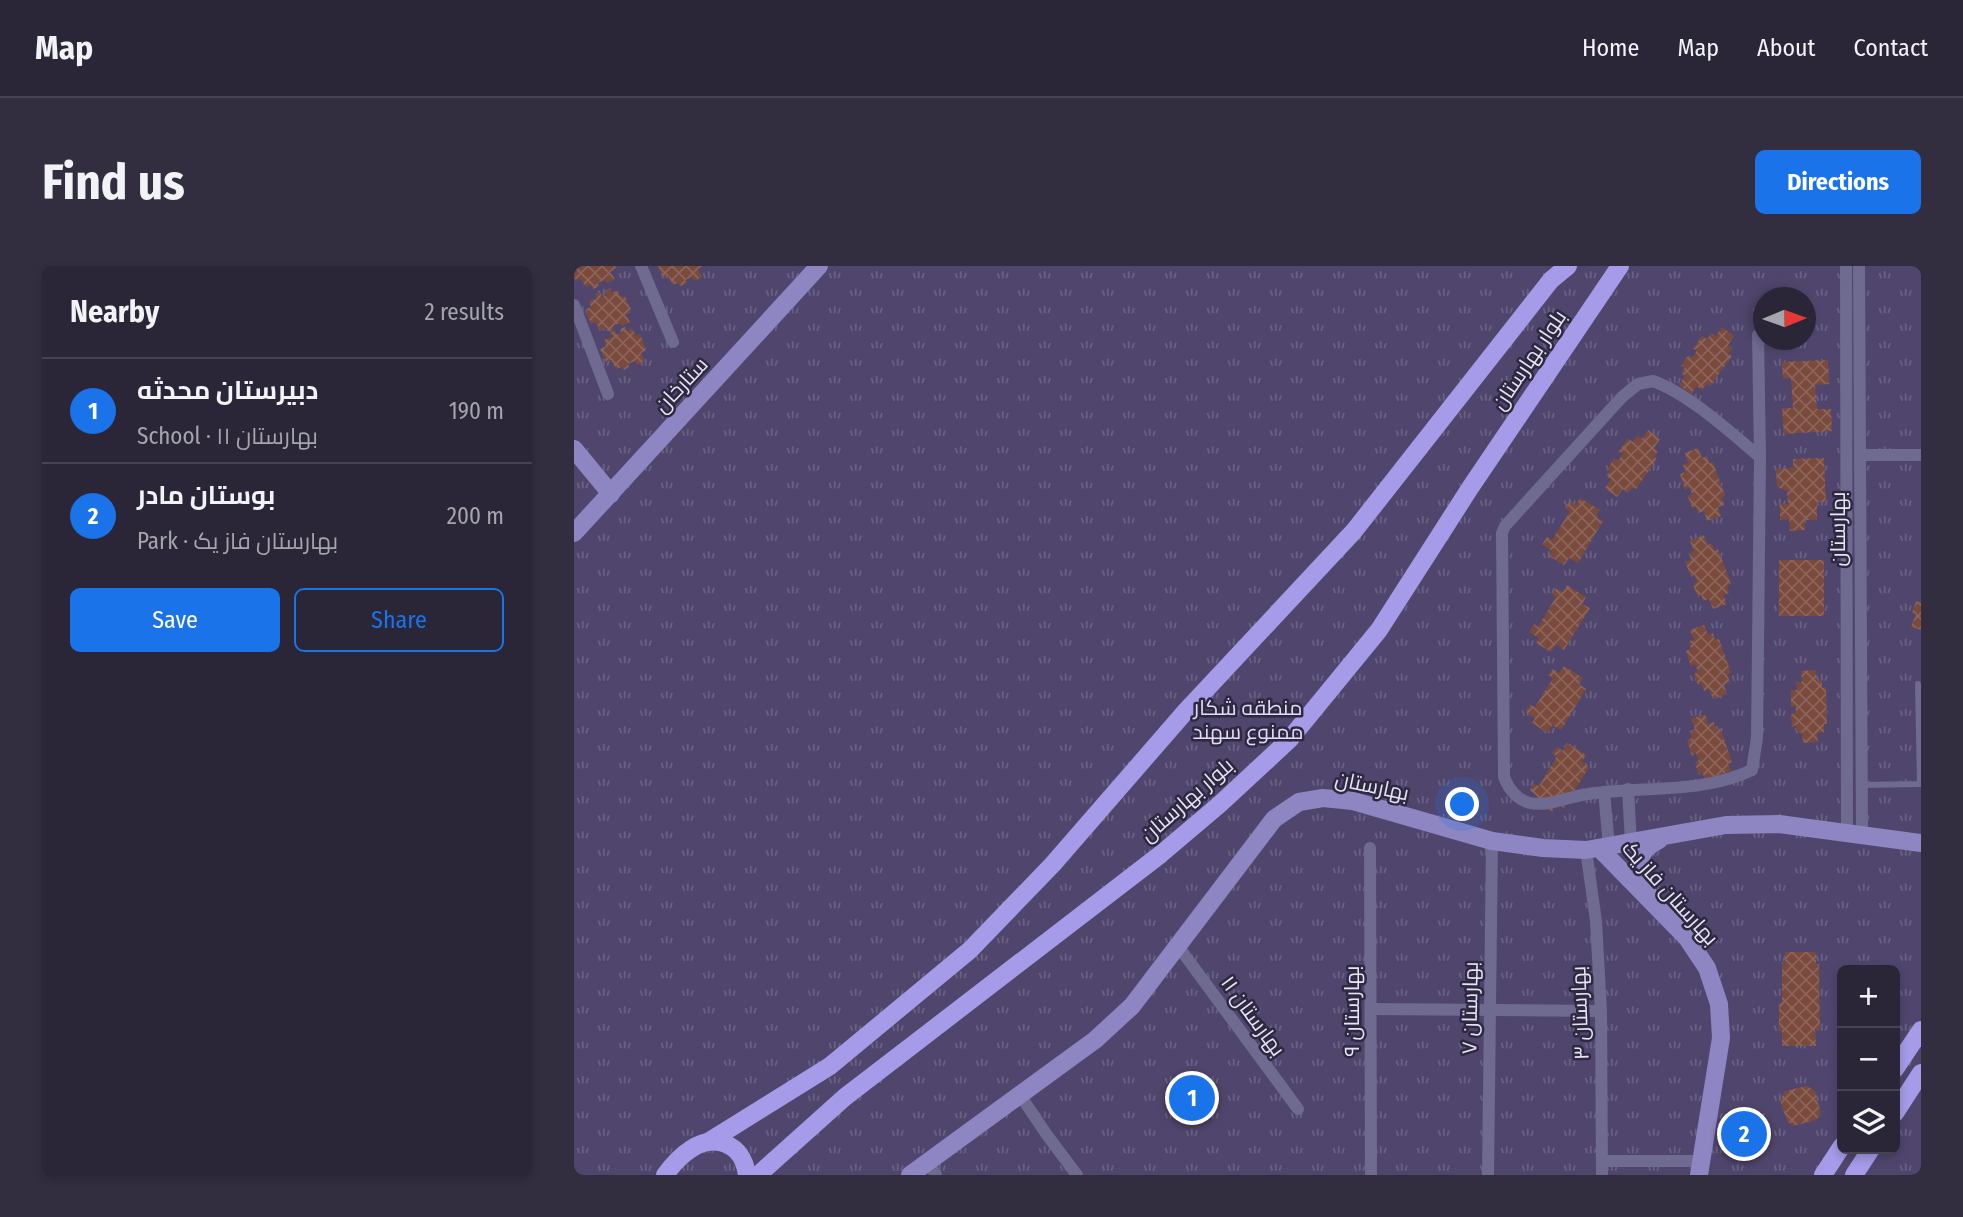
<!DOCTYPE html>
<meta charset="utf-8">
<style>
body{margin:0;font-family:"Fira Sans Condensed",Cairo,sans-serif;background:#322e40;color:#f1f3f6}
.controls{position:absolute;right:21px;bottom:21px;display:grid;overflow:hidden;border-radius:10px;box-shadow:0 4px 10px #0003}
.controls button{width:63px;height:63px;display:grid;place-items:center;padding:0;border:0;border-bottom:2px solid #464353;background:#2a2638;color:#f1f3f6;font:35px sans-serif}
.compass{position:absolute;left:1179px;top:21px;width:63px;height:63px;border-radius:50%;background:#2a2638;box-shadow:0 4px 10px #0003;rotate:89deg}
.you{position:absolute;left:889px;top:539px;width:24px;height:24px;margin:-18px;border:5px solid #fff;border-radius:50%;background:#1a73e8;box-shadow:0 0 0 10px #1a73e833}
.badge{display:grid;place-items:center;width:46px;height:46px;border-radius:50%;background:#1a73e8;color:#fff;font-size:23px;font-weight:700}
.pin{position:absolute;translate:-50% -50%;border:4px solid #fff;box-shadow:0 2px 7px #0006}
.list{margin:0;padding:0;list-style:none}
h2{display:flex;justify-content:space-between;align-items:center;height:91px;margin:0;padding:0 28px;font-size:30px}
h2 small{font-size:23px;font-weight:400;color:#a5a5ae}
.list li{display:grid;grid-template-columns:46px 1fr auto;gap:21px;align-items:center;box-sizing:border-box;height:105px;padding:0 28px;border-top:2px solid #464353}
.list b{display:block;font-size:26px;white-space:nowrap}
.list p{margin:0;font-size:23px;white-space:nowrap;color:#a5a5ae}
.list em{font-size:23px;font-style:normal;color:#a5a5ae}
.actions{display:flex;gap:14px;padding:21px 28px}
.actions a{flex:1;padding:16px 0;border:2px solid #1a73e8;border-radius:10px;text-align:center;font-size:24px;color:#1a73e8}
.actions .main{background:#1a73e8;color:#fff}
.icon{flex:none;width:38px;height:38px;fill:none;stroke:currentColor;stroke-width:2;stroke-linecap:round;stroke-linejoin:round}
.map{position:relative;flex:none;width:1347px;height:909px;overflow:hidden;border-radius:10px}
header{display:flex;align-items:center;gap:42px;box-sizing:border-box;height:98px;padding:0 35px;background:#2a2638;border-bottom:2px solid #464353}
header strong{font-size:33px}
nav{display:flex;gap:38px;margin-inline-start:auto;font-size:24px}
.intro{display:flex;align-items:center;justify-content:space-between;box-sizing:border-box;height:168px;padding:0 42px}
h1{margin:0;font-size:49px}
.button{padding:18px 32px;border-radius:10px;background:#1a73e8;color:#fff;font-size:24px;font-weight:700}
main{display:flex;gap:42px;padding:0 42px}
aside{flex:1;background:#2a2638;border-radius:10px;box-shadow:0 4px 10px #0003}
.map>svg:first-child{display:block}
.park{fill:url(#park-tufts);fill-rule:evenodd}
.building{fill:url(#building-cross-hatch)}
.lines{fill:none;stroke-linecap:round;stroke-linejoin:round}
.lane{stroke:#6e6a90;stroke-width:6}
.street{stroke:#6e6a90;stroke-width:12}
.secondary{stroke:#8d86c2;stroke-width:18}
.primary{stroke:#a59be8;stroke-width:18}
.labels{text-anchor:middle;dominant-baseline:central;stroke-width:5;stroke-linejoin:round;paint-order:stroke}
.street-label{font-size:21px;fill:#e6e3f4;stroke:#2e2840}
.park-label{font-size:21px;fill:#e1dbf8;stroke:#2e2840}
</style>
<header>
<strong>Map</strong>
<nav><a>Home</a><a>Map</a><a>About</a><a>Contact</a></nav>
</header>
<div class="intro"><h1>Find us</h1><a class="button">Directions</a></div>
<main>
<aside>
<h2>Nearby<small>2 results</small></h2>
<ul class="list">
<li><span class="badge">1</span><div><b>دبیرستان محدثه</b><p>School · بهارستان ۱۱</p></div><em>190 m</em></li>
<li><span class="badge">2</span><div><b>بوستان مادر</b><p>Park · بهارستان فاز یک</p></div><em>200 m</em></li>
</ul>
<div class="actions"><a class="main">Save</a><a>Share</a></div>
</aside>
<div class="map">
<svg width="1347" height="909" viewBox="0 0 1347 909">
<defs>
<pattern id="park-tufts" width="24" height="20" patternUnits="userSpaceOnUse" patternTransform="scale(1.75)"><rect width="24" height="20" fill="#50466d"/><path d="M3 7l-1-3M5 7V3M7 7l1-3M15 17l-1-3M17 17v-4M19 17l1-3" fill="none" stroke="#696182"/></pattern>
<pattern id="building-cross-hatch" width="8" height="8" patternUnits="userSpaceOnUse" patternTransform="scale(1.75)"><rect width="8" height="8" fill="#7a4a3c"/><path d="M0 0l8 8M0 8l8-8" fill="none" stroke="#8d6459"/></pattern>
</defs>
<rect width="100%" height="100%" fill="#38324b"/>
<path class="park" d="M0 0H1347V909H0ZM1190 32H1232V74H1190ZM1268 704H1321V883H1268Z"/>
<g class="building">
<path d="M0 0H41L42 2 36 6 41 13 33 17 30 14 24 17 25 20 20 23 16 19 12 21 6 12 2 15 0 10Z"/>
<path d="M84 0H129L124 3 128 11 120 15 118 11 111 14 113 17 107 20 104 17 99 19 94 10 90 12Z"/>
<path d="M36 22 38 27 43 24 47 31 51 30 57 45 52 49 56 56 48 60 46 57 39 60 40 63 35 66 32 62 27 65 21 56 17 58 11 45 17 41 15 35 23 33 21 28 26 26 28 31 32 29 31 25Z"/>
<path d="M51 61 54 65 58 62 62 70 66 68 72 84 67 87 71 95 63 99 61 95 54 98 55 101 50 104 47 101 42 103 37 94 32 96 26 83 32 80 30 74 38 71 36 67 41 64 43 69 47 67 46 63Z"/>
<path d="M1148 61 1160 70 1154 79 1159 82 1154 88 1158 90 1136 120 1133 118 1128 124 1123 120 1117 128 1105 119 1111 110 1107 107 1111 101 1107 100 1114 90 1119 91 1123 84 1119 83 1128 70 1133 73 1138 67 1142 70Z"/>
<path d="M1254 94 1255 118 1241 119 1243 143H1257L1258 165 1210 168 1208 142H1219L1217 112 1209 113 1208 96Z"/>
<path d="M1074 164 1086 173 1080 182 1084 185 1080 191 1083 193 1062 223 1059 221 1054 227 1049 223 1043 231 1031 222 1037 213 1032 210 1037 204 1033 203 1040 193 1045 194 1049 187 1044 186 1054 173 1059 176 1063 170 1068 173Z"/>
<path d="M1124 182 1128 192 1133 190 1135 197 1139 196 1151 230 1148 231 1150 239 1144 241 1147 250 1133 255 1130 245 1124 247 1122 240 1119 243 1114 231 1118 228 1115 221 1111 224 1106 208 1112 206 1109 199 1114 197 1111 187Z"/>
<path d="M1250 192 1252 236H1243V254H1231V264L1216 265 1215 253 1206 254V238H1214L1213 225 1203 221 1202 203 1219 202V193Z"/>
<path d="M1006 232 1026 244 1022 251 1029 255 1004 297 995 292 990 299 975 290 978 285 968 279 973 271 978 274 996 245 991 242 996 235 1002 239Z"/>
<path d="M1130 269 1133 279 1138 278 1141 285 1144 283 1157 318 1153 319 1155 327 1149 329 1153 338 1139 343 1135 333 1129 335 1127 328 1124 331 1119 319 1123 316 1120 308 1117 311 1111 296 1117 294 1115 287 1120 285 1116 275Z"/>
<rect x="1205" y="294" width="45" height="56"/>
<path d="M993 319 1012 331 1008 338 1016 342 990 384 982 378 977 386 962 377 965 372 955 366 960 358 964 361 982 331 978 329 982 322 989 326Z"/>
<path d="M1342 335 1347 337V364L1337 361 1342 348 1338 347Z"/>
<path d="M1130 359 1134 369 1139 367 1141 374 1145 373 1157 407 1153 409 1156 416 1150 419 1153 428 1139 433 1135 423 1130 425 1127 417 1124 420 1120 409 1124 405 1120 398 1117 401 1112 385 1117 383 1115 376 1120 374 1116 364Z"/>
<path d="M990 400 1009 412 1005 418 1012 423 987 464 978 459 974 467 958 457 961 452 952 446 956 439 961 441 979 412 974 409 979 403 985 407Z"/>
<path d="M1242 404V415L1248 414V422L1252 421 1253 458H1250V466L1243 467 1244 476 1229 477 1228 466 1222 467V459L1218 461 1217 449 1222 446 1221 439 1217 441V424H1223L1222 416H1228L1227 405Z"/>
<path d="M1131 448 1134 458 1140 456 1142 463 1146 462 1158 496 1154 498 1157 505 1131 513 1128 506 1125 509 1121 497 1125 494 1122 487 1118 490 1113 474 1118 472 1116 465 1121 463 1117 453Z"/>
<path d="M993 477 1012 489 1008 496 1015 501 990 542 982 537 978 546 959 536 964 531 956 524 960 518 965 520 983 490 978 487 983 481 989 485Z"/>
<path d="M1211 686H1242V698H1245L1246 764H1241L1242 780H1208V765H1205V737H1208V696H1211Z"/>
<path d="M1233 820 1241 825 1247 848 1242 854 1219 860 1213 855 1206 834 1211 825Z"/>
</g>
<g class="lines">
<path class="lane" d="M1288 519 1346 518 1344 418"/>
<g class="street">
<path d="M67 0 99 76"/>
<path d="M1272 0 1273 566"/>
<path d="M1285 0 1288 568"/>
<path d="M0 39 34 128"/>
<path d="M1184 69 1186 191"/>
<path d="M1079 115C1115 128 1156 166 1186 191L1183 472 1178 504C1128 528 1068 520 1014 528 996 530 974 541 956 537 943 534 934 522 930 511L928 267 931 260 1048 131 1064 118Z"/>
<path d="M1287 189H1347"/>
<path d="M1054 523 1057 577"/>
<path d="M1030 526 1035 580"/>
<path d="M796 582 797 909"/>
<path d="M1012 584 1022 655 1027 745 1028 909"/>
<path d="M604 680 724 843"/>
<path d="M797 743 1027 745"/>
<path d="M446 829 473 869 503 909"/>
<path d="M1028 895H1127"/>
<path d="M354 896 362 909"/>
<path d="M914 909 918 575"/>
</g>
<g class="secondary">
<path d="M0 183 37 228"/>
<path d="M0 267 245 0"/>
<path d="M1025 582 1113 672 1133 702 1145 738 1147 772 1125 909"/>
<path d="M1074 627C1064 604 1058 587 1085 574"/>
<path d="M336 909 521 774 558 740 700 553 725 536 749 532 779 535 918 575 969 582 1012 584 1152 559 1205 558 1347 577"/>
</g>
<g class="primary">
<path d="M1321 803 1347 764"/>
<path d="M1321 847 1347 807"/>
<path d="M134 876 256 800 396 684 479 598 611 446 780 265 977 14 994 0"/>
<path d="M91 909C104 891 127 868 152 878 166 884 171 895 173 909"/>
<path d="M184 909 271 831 587 588 646 538 715 474 805 364 896 222 1046 0"/>
<path d="M1249 909 1268 880"/>
<path d="M1280 909 1297 883"/>
</g>
</g>
<g class="labels">
<g class="street-label">
<text transform="translate(955 94) rotate(-56)">بلوار بهارستان</text>
<text transform="translate(107 119) rotate(-47)">ستارخان</text>
<text transform="translate(1264 263) rotate(-90)">بهارستان</text>
<text transform="translate(798 520) rotate(12)">بهارستان</text>
<text transform="translate(613 534) rotate(-41)">بلوار بهارستان</text>
<text transform="translate(1096 627) rotate(48)">بهارستان فاز یک</text>
<text transform="translate(896 742) rotate(-89)">بهارستان ۷</text>
<text transform="translate(778 745) rotate(-90)">بهارستان ۹</text>
<text transform="translate(1006 747) rotate(-92)">بهارستان ۳</text>
<text transform="translate(679 750) rotate(54)">بهارستان ۱۱</text>
</g>
<g class="park-label">
<text x="674" y="442">منطقه شکار<tspan x="674" dy="24">ممنوع سهند</tspan></text>
</g>
</g>
</svg>
<div class="controls">
<button>+</button>
<button>−</button>
<button><svg class="icon" aria-label="layers" viewBox="0 0 24 24"><path d="M12 4l9 5-9 5-9-5zM3 14l9 5 9-5"/></svg></button>
</div>
<svg class="compass" viewBox="-18 -18 36 36"><path d="M0-13l5 13h-10z" fill="#e53935"/><path d="M0 13l5-13h-10z" fill="#a5a5ae"/></svg>
<div class="you"></div>
<div class="pin badge" style="left:618px;top:832px">1</div>
<div class="pin badge" style="left:1170px;top:868px">2</div>
</div>
</main>
